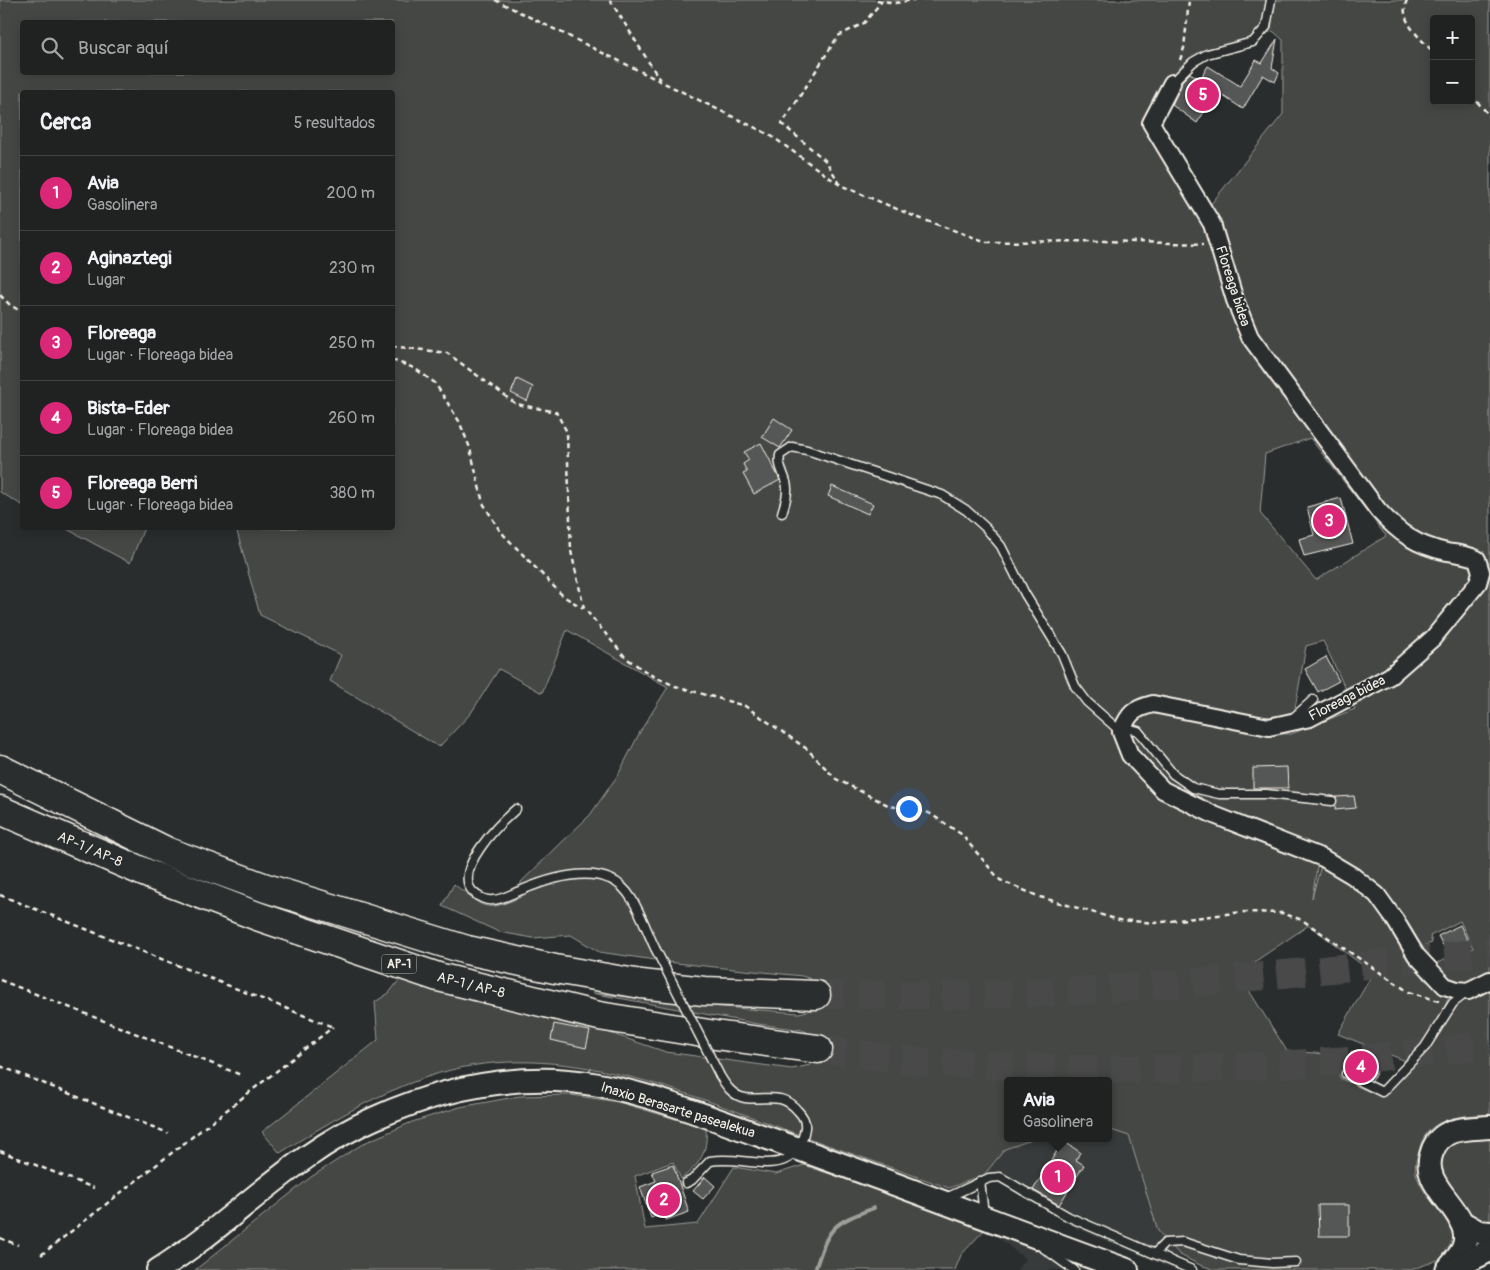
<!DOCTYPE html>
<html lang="es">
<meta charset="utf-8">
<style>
body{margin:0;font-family:Pangolin,sans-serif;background:#282a2a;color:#f1f3f6}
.controls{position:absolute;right:15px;top:15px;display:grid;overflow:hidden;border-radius:5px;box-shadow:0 2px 12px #0003}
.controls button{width:45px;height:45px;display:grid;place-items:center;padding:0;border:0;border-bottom:1px solid #3d3f40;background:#202222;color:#f1f3f6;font:25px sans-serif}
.you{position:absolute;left:908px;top:808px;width:18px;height:18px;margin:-12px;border:4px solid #fff;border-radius:50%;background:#1a73e8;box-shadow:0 0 0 8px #1a73e833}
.badge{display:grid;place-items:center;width:32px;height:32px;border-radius:50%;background:#db2777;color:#fff;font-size:16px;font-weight:700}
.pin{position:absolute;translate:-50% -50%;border:2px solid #fff;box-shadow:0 1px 5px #0006}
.popup{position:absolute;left:1004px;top:1077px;width:108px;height:65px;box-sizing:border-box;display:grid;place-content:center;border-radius:5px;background:#202222;filter:drop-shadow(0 1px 4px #0005);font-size:16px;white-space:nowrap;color:#a2a4a5}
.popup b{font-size:19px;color:#f1f3f6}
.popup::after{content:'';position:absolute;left:50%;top:100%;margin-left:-10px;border:10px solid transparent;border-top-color:#202222}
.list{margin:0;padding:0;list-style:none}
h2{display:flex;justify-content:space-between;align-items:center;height:65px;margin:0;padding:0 20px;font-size:21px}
h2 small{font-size:16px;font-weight:400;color:#a2a4a5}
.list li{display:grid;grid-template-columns:32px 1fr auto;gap:15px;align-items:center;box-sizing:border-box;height:75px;padding:0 20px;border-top:1px solid #3d3f40}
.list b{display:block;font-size:19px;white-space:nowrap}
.list p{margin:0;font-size:16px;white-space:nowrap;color:#a2a4a5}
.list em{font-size:16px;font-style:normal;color:#a2a4a5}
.icon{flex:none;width:28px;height:28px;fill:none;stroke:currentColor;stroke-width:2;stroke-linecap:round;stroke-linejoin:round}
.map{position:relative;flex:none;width:1490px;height:1270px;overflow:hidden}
.search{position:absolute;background:#202222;box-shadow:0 2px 12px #0003;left:20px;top:20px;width:375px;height:55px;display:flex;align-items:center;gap:12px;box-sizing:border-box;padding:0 18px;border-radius:5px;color:#a2a4a5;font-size:19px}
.panel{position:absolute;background:#202222;box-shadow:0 2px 12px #0003;left:20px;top:90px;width:375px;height:440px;border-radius:5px}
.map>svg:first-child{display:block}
.built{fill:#373a3a}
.green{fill:#444645;stroke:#9c9c96;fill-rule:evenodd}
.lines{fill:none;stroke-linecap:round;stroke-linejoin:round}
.stream{stroke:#9f9f9a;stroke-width:4}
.building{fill:#555756;stroke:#f4f1e8}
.motorway-tunnel{stroke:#484a4a;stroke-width:28;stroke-dasharray:28 14;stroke-linecap:butt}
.service-casing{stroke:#f4f1e8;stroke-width:11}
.minor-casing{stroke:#f4f1e8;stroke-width:20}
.secondary-casing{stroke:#f4f1e8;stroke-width:26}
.motorway-casing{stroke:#f4f1e8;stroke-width:31}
.path{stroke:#f4f1e8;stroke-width:2.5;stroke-dasharray:5 4;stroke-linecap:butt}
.service{stroke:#2a2d2e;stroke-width:8}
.minor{stroke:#2a2d2e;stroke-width:16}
.secondary{stroke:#2a2d2e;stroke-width:22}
.motorway{stroke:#2a2d2e;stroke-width:28}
.service-bridge-casing{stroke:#f4f1e8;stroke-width:11;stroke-linecap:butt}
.service-bridge{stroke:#2a2d2e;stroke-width:8}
.labels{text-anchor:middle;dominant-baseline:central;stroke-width:4;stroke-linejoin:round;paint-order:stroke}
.shield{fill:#2a2d2e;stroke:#b7b6b0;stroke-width:1}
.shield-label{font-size:12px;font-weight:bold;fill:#f4f1e8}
.street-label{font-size:14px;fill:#f4f1e8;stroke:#2a2d2e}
</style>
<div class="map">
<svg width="1490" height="1270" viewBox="0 0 1490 1270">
<rect width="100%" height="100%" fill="#2a2d2e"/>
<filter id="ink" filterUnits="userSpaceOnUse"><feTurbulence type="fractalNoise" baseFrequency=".02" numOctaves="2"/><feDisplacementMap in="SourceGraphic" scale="10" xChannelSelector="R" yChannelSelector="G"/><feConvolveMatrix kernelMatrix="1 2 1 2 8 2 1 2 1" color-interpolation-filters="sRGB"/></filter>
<g filter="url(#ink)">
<g class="built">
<path d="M1108 1129 1129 1136 1158 1231 1180 1255 1173 1269 1076 1228 984 1175 1005 1149 1037 1138H1108Z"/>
<path d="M986 1228 1071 1260 1087 1270H1016L1025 1259Z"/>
</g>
<g class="green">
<path d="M0 0H1490V972L1468 984 1455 986 1430 966 1446 959 1453 960 1473 948 1460 921 1430 936 1432 943 1425 945 1421 952 1384 893 1350 865 1320 849 1312 898 1321 865 1367 893 1396 932 1425 980 1450 995 1443 1010 1490 987V1114C1461 1116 1426 1116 1419 1151 1417 1157 1414 1167 1416 1173 1421 1193 1439 1208 1449 1225 1452 1230 1453 1237 1455 1243L1448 1256 1411 1270H1216L1200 1265 1180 1255 1158 1231 1129 1136 1108 1129V1081H1008V1138H1037L1005 1149 984 1175 949 1188C896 1169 843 1151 789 1131 676 1089 549 1035 427 1077 374 1095 327 1123 280 1153L262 1132 378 1040 375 1002 389 993 400 979 498 1007 604 1031 666 1052 792 1069 810 1065 817 1058 813 1036 803 1030 758 1024 592 993 722 1007 799 1013 812 1010 817 1003 818 990 811 979 802 976 676 963 599 952 571 935 533 938 499 932 442 906 454 884C484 908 484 913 521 897V882L590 815 618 775 641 730 668 687 567 630 542 693 499 669 471 713 439 747 330 681 341 655 260 615 236 528H392V92H22V505L0 492ZM1434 19H1471V101H1434ZM22 22H392V72H22ZM1273 31 1283 40V114L1211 204 1157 122 1191 60ZM1310 438 1386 536 1316 580 1260 513 1265 454ZM1323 641 1355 709 1291 734 1254 733 1260 718 1294 714 1306 646ZM1309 925 1373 973 1338 1034 1411 1063 1382 1097 1341 1079 1327 1054 1287 1051 1238 973Z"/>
<path d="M65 528H144L130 563Z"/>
<path d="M571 1095 618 1102 706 1128C708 1153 700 1164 681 1179L673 1162 635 1176 645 1229 698 1224 734 1167 776 1174 804 1165 986 1228 961 1255 955 1270H195L311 1177 364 1143 412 1122 460 1107 520 1096Z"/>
<path d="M1490 1136V1225L1486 1226C1461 1209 1438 1184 1440 1153L1457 1139Z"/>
</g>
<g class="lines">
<path class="stream" d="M815 1270C829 1227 831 1224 874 1208"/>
</g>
<g class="building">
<path d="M1277 39 1272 68 1279 73 1275 82 1263 75 1243 109 1217 92 1197 123 1172 105 1182 81 1190 73 1200 79 1208 66 1240 86 1256 60 1262 63Z"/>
<path d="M517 379 533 387 527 401 511 393Z"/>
<path d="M774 418 792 430 780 448 762 437Z"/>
<path d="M761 443 780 480 754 494 743 474 747 472 743 464 749 460 744 452Z"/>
<path d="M832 486 873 504 868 514 828 496Z"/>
<path d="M1341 498 1353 544 1304 556 1299 539 1314 535 1307 507Z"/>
<path d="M1326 657 1339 681 1318 692 1305 669Z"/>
<path d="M1287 767 1288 788H1253V768Z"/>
<path d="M1354 796 1356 808 1335 810 1336 797Z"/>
<path d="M1460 925 1470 945 1449 956 1438 936Z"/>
<path d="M554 1024 590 1031 586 1048 551 1040Z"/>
<path d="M1352 1051 1380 1065 1372 1081 1349 1069H1343Z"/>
<path d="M1063 1141 1080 1152 1076 1160 1084 1165 1059 1205 1033 1190Z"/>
<path d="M673 1165 689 1212 666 1220 664 1213 651 1218 640 1187 656 1181 652 1172Z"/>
<path d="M705 1177 715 1186 703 1199 693 1191Z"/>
<path d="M1318 1205H1349V1236H1319Z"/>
</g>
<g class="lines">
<g class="motorway-tunnel">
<path d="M816 995C865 995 914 996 963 995 1139 991 1315 972 1490 951"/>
<path d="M818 1049C857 1053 896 1060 935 1062 1120 1075 1306 1070 1490 1044"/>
</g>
<defs>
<g id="service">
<path d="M1172 83 1193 62 1207 54 1253 42 1266 27 1271 0"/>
<path d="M782 513C785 503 789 492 786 482 783 471 778 466 780 455L792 447 807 450 942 495 966 510 986 528 1001 546 1025 594 1062 654 1075 686 1087 702 1121 732 1131 729 1138 731 1173 774 1193 788 1219 794H1266L1332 801"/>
<path d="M1293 718 1313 700"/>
<path d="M516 809C500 823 452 870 473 892 478 897 486 901 493 900 502 900 513 893 522 890 548 879 583 868 610 879 634 888 644 926 655 948"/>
<path d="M1346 1074 1382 1092 1425 1047 1453 1003 1466 993"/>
<path d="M980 1181 984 1214"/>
<path d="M686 1183 692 1180 710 1161C747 1154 796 1184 805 1128 806 1121 803 1116 798 1111 781 1091 767 1101 745 1098 733 1096 726 1086 720 1076"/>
<path d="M946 1198 989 1178 1000 1177 1069 1217 1192 1270"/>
<path d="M1042 1247 1074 1270"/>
<path d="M1155 1253 1165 1243 1183 1242 1239 1260 1272 1263 1296 1262"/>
</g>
<path id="minor" d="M1172 83 1151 123 1212 224 1235 300 1250 337 1378 510C1399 533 1415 545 1447 552 1458 554 1466 554 1477 559L1481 572 1478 583 1433 638 1390 676 1310 718 1269 727 1153 704C1133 709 1129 713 1121 732L1130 755 1163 790 1214 815 1323 858 1353 876 1377 895 1395 920 1416 955 1445 986 1457 990 1468 991 1490 980"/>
<g id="secondary">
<path d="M1461 1222 1479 1232 1490 1233"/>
<path d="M158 1270C233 1223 293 1153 375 1118 431 1093 493 1078 555 1080 625 1083 694 1112 759 1135 883 1178 1004 1226 1127 1270"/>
<path d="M1447 1270C1454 1262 1464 1252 1465 1241 1468 1207 1418 1187 1432 1152 1441 1126 1467 1129 1490 1127"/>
<path d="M1450 1270 1490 1250"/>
</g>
<g id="motorway">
<path d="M0 769 168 852 266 888 467 950 555 969 641 984 704 991 816 995"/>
<path d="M0 810 153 876 257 916 438 977 599 1016 715 1035 818 1049"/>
</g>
</defs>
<use href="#service" class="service-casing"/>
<use href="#minor" class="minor-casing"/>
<use href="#secondary" class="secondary-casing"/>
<use href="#motorway" class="motorway-casing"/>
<g class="path">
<path d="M495 0 770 135 840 185 916 217 987 242 1104 241 1203 244"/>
<path d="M610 0 660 80"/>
<path d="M877 0 895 3 914 0"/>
<path d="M1407 0C1397 21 1422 39 1434 53"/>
<path d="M1180 60 1184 48 1189 0"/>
<path d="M1471 95 1490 116"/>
<path d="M840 184 826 161 782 124 838 36 864 23 882 1"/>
<path d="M0 295 10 305 22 312"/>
<path d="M392 346 447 353 516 404 556 412 567 432 571 551 584 608 626 658 651 675 675 686 745 706 807 749 836 779 890 806 929 813 961 834 1000 880 1040 897 1119 920 1155 923 1242 912 1282 913 1302 920 1409 992 1442 1002"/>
<path d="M392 360 414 368 435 383 459 421 470 448 483 503 500 531 563 596 583 608"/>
<path d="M0 895 333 1027"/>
<path d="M0 980 241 1075"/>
<path d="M0 1066 168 1133"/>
<path d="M0 1151 94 1188"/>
<path d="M0 1238 18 1245"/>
<path d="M41 1255 333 1027"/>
</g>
<use href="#service" class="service"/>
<use href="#minor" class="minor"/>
<use href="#secondary" class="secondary"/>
<use href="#motorway" class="motorway"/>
<defs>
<path id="service-bridge" d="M655 948 720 1076"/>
</defs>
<use href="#service-bridge" class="service-bridge-casing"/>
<use href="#service-bridge" class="service-bridge"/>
</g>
</g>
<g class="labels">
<rect class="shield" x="381.5" y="954.5" width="35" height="19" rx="4"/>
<g class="shield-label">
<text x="399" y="964">AP-1</text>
</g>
<g class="street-label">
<text transform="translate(1233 286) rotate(72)">Floreaga bidea</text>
<text transform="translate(1347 698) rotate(-27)">Floreaga bidea</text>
<text transform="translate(90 849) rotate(23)">AP-1 / AP-8</text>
<text transform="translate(471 985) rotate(14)">AP-1 / AP-8</text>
<text transform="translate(678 1110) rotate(17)">Inaxio Berasarte pasealekua</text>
</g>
</g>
</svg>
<div class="controls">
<button>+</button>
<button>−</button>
</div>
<div class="you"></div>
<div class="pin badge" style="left:1058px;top:1177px">1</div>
<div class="popup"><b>Avia</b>Gasolinera</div>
<div class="pin badge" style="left:664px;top:1200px">2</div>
<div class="pin badge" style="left:1329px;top:521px">3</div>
<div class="pin badge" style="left:1361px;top:1067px">4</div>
<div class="pin badge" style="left:1203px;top:95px">5</div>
<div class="search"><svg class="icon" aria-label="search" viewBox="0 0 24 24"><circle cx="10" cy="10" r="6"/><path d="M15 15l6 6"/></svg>Buscar aquí</div>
<section class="panel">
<h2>Cerca<small>5 resultados</small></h2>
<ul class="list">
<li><span class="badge">1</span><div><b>Avia</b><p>Gasolinera</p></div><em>200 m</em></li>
<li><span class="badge">2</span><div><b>Aginaztegi</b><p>Lugar</p></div><em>230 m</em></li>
<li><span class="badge">3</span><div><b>Floreaga</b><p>Lugar · Floreaga bidea</p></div><em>250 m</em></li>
<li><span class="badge">4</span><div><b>Bista-Eder</b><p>Lugar · Floreaga bidea</p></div><em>260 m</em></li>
<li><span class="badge">5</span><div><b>Floreaga Berri</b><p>Lugar · Floreaga bidea</p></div><em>380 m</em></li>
</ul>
</section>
</div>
